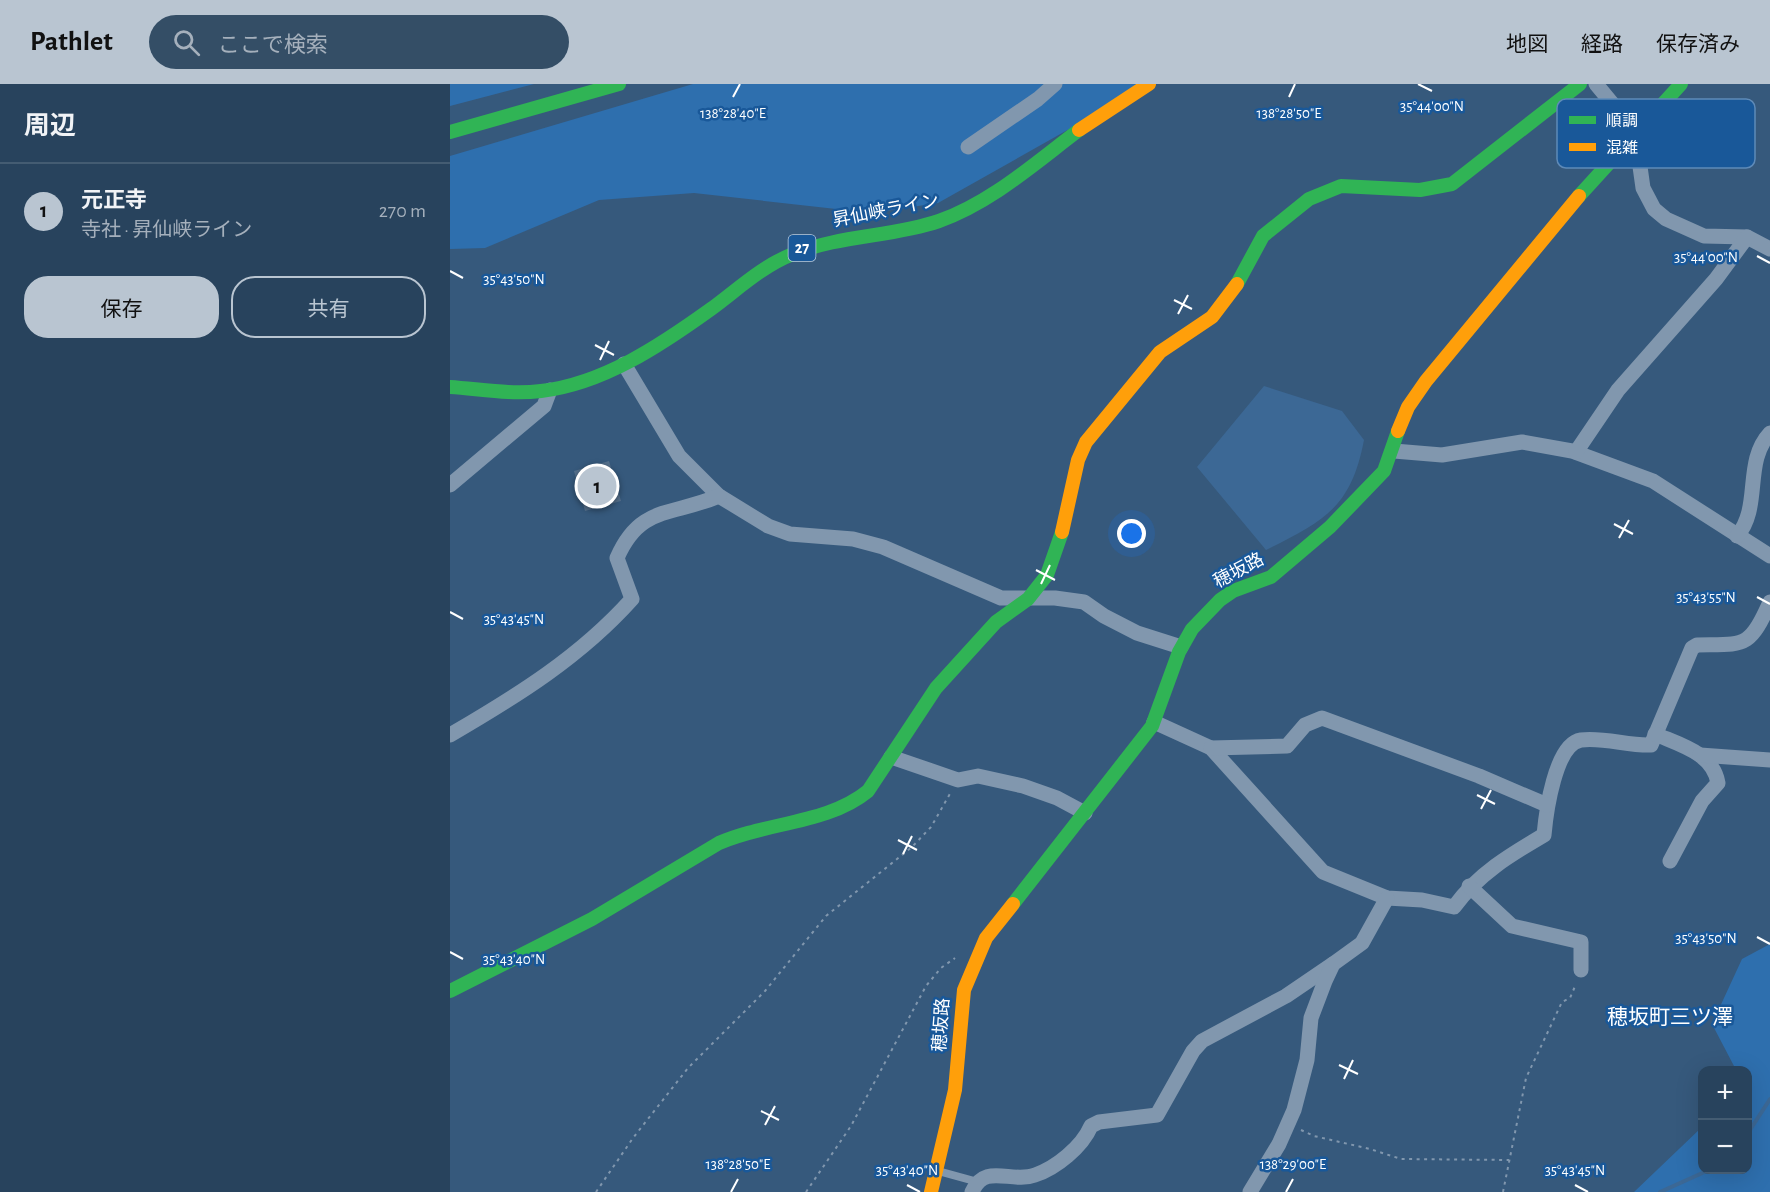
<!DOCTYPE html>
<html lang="ja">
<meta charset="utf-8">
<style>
body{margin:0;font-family:"Alegreya Sans","Noto Sans JP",sans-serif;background:#344e66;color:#f1f3f6}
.controls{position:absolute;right:18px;bottom:18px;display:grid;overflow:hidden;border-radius:12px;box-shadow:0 6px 24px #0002}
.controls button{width:54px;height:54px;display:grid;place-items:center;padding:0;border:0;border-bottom:2px solid #445c72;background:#28435d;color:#f1f3f6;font:30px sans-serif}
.you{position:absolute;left:682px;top:450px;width:21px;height:21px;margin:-15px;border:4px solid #fff;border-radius:50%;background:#1a73e8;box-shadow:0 0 0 9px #1a73e833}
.badge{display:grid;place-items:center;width:39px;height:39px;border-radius:50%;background:#b9c5d1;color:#111;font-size:20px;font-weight:700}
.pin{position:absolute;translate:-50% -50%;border:3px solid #fff;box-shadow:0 2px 6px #0006}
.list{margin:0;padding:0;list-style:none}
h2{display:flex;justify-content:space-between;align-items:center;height:78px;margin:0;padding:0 24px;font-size:26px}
h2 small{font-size:20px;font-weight:400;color:#a5b0bc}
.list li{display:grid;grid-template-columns:39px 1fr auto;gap:18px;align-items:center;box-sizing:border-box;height:96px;padding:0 24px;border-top:2px solid #445c72}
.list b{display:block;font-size:22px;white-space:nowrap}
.list p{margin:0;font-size:20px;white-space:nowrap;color:#a5b0bc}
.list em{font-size:20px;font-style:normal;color:#a5b0bc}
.actions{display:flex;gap:12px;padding:18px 24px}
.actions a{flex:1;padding:14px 0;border:2px solid #b9c5d1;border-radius:24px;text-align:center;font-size:21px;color:#b9c5d1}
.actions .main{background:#b9c5d1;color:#111}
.icon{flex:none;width:33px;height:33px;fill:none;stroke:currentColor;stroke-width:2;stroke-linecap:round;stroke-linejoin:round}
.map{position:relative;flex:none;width:1320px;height:1108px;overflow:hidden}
header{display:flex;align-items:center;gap:36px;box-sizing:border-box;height:84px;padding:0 30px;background:#b9c5d1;color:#111}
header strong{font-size:28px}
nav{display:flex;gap:33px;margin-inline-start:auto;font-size:21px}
.search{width:420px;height:54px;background:#344e66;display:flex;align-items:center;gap:15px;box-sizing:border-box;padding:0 21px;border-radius:33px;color:#a5b0bc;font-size:22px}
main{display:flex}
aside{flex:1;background:#28435d}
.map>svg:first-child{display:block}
.green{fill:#2e6fae}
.water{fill:#3c6895}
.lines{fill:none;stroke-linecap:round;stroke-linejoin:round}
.stream{stroke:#3c6895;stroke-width:4}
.building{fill:#55708c}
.path{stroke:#8197ae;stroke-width:2;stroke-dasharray:3 4.5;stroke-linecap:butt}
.lane{stroke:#8197ae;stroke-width:8}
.street{stroke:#8197ae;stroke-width:15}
.fast{stroke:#30b455;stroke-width:14}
.slow{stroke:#ff9f0a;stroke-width:14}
.ticks{fill:none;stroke:#fff;stroke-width:2}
.labels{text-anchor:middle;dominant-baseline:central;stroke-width:5;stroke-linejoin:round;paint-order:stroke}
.shield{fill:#195899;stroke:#bacde0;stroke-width:1.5}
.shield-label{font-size:16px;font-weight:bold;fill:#fff}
.street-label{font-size:18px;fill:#fff;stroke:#195899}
.quarter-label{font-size:21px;fill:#fff;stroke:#195899}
.key{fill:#195899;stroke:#5e8ab8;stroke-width:1.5}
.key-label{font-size:16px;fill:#fff}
.ticks-label{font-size:15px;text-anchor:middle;fill:#fff;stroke:#195899;stroke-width:5;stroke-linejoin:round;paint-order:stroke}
</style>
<header>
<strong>Pathlet</strong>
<div class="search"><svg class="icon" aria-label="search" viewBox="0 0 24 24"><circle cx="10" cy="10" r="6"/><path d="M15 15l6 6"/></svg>ここで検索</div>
<nav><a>地図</a><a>経路</a><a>保存済み</a></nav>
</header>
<main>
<aside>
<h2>周辺<small></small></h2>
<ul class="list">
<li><span class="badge">1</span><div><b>元正寺</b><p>寺社 · 昇仙峡ライン</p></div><em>270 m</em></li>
</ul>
<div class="actions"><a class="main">保存</a><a>共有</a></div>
</aside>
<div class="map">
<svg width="1320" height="1108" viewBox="0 0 1320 1108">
<rect width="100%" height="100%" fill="#36597c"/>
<g class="green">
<path d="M0 0H84L0 22Z"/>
<path d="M243 0H699L488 119 422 129 244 109 149 116 35 164 0 165V72Z"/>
<path d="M1320 860V1108H1184L1252 1043V1086H1298V986H1283L1284 982 1262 940 1292 875Z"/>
</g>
<path class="water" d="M814 302 892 327 914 356C901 424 874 437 816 466L747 383Z"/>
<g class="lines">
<g class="stream">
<path d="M1298 1049 1320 1015"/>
<path d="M1210 1108 1259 1086"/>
</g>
</g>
<path class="building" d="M159 377 171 417 135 427 124 387Z"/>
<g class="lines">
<g class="path">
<path d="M851 1046 864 1052 920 1065 951 1075 1059 1076"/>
<path d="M146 1108 183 1054 238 984 315 907 376 832 462 763 481 743 501 708"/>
<path d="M356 1108 401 1042 476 902 491 884 505 874"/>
<path d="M1053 1108 1076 994 1112 918 1120 914 1126 900"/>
</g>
<path class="lane" d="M488 1087 528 1098"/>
<g class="street">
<path d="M1146 0 1185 47 1193 104 1204 125 1216 135 1254 152 1297 153 1320 165"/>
<path d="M518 63 588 15 605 0"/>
<path d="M174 280 229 372 269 412 318 442 340 450 403 455 433 463 551 514H605L634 518 654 532 687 549 731 563"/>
<path d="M944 367 992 371 1072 358 1122 367 1203 397 1320 472"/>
<path d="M1126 368 1168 306 1266 195 1297 153"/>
<path d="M0 401 94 322 100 306"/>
<path d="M1287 452C1312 423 1293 378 1320 349"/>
<path d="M704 638 761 664 873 788 937 814 972 816 1004 823C1028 790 1060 771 1094 751 1096 729 1105 660 1131 656 1154 653 1178 662 1201 661L1242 564 1247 561C1295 560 1299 565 1320 518"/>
<path d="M1205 650C1230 661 1263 669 1268 699L1252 717 1220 777"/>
<path d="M0 651C67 612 130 573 182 515L167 474C190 421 222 432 269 412"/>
<path d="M761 664 837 662 855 641 872 634 1029 692 1097 721"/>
<path d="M1250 671 1320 676"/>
<path d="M441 673 508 696 528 692 573 702 607 714 635 729"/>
<path d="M1019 802 1062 842 1131 858V886"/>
<path d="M522 1108C535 1078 561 1100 585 1091 606 1084 632 1063 641 1042L649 1038 707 1031 743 967 752 957 836 912 883 880"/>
<path d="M800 1108 829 1060 844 1026 857 976 861 934 875 897 883 880 912 859 937 814"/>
</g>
<g class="fast">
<path d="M0 48 169 0"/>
<path d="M1129 112 1231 0"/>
<path d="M787 200 813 152 859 115 891 102 970 106 1002 100 1130 0"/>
<path d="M0 303C30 305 61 311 91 307 153 300 211 261 261 225 287 206 312 182 343 170 390 151 442 153 489 137 542 118 585 79 629 46"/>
<path d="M563 820 702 642 729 568 742 545 770 516 783 507 821 493 880 443 934 387 948 347"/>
<path d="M0 907 142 835 269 759C316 738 378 740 418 707L486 604 546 538 578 515 597 491 612 448"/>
</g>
<g class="slow">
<path d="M629 46 699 0"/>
<path d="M948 347 958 323 976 297 1129 112"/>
<path d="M612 448 628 376 636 358 710 268 762 233 787 200"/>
<path d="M481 1108 505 1006 514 906 536 854 563 820"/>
</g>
</g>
<path class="ticks" d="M968 0 982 7M283 13 290 0M839 13 845 0M1307 172 1320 179M0 187 13 194M724 216 742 225M728 230 738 211M145 261 164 271M150 276 159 257M1164 440 1183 450M1169 454 1179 436M586 486 605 496M591 500 600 481M1307 513 1320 520M0 528 13 535M1027 711 1045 720M1031 725 1041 706M448 756 467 766M453 770 462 752M1307 853 1320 860M0 868 13 875M889 981 908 990M894 995 903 976M311 1027 329 1036M315 1041 325 1022M457 1101 470 1108M1125 1101 1138 1108M281 1108 288 1095M836 1108 843 1095"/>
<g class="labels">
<rect class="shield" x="338.5" y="151" width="27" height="26" rx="4.5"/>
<g class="shield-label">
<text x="352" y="164">27</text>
</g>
<g class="street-label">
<text transform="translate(436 127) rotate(-11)">昇仙峡ライン</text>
<text transform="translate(789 487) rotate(-28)">穂坂路</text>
<text transform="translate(492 941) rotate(-86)">穂坂路</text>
</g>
<g class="quarter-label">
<text x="1220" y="933">穂坂町三ツ澤</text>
</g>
</g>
<rect x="1107" y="15" width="198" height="69" rx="9" class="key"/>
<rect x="1119" y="32" width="27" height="8" fill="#30b455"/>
<rect x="1119" y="59" width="27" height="8" fill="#ff9f0a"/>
<g class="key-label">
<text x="1156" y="42">順調</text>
<text x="1156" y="69">混雑</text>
</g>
<g class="ticks-label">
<text x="982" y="27">35°44'00"N</text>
<text x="283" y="34">138°28'40"E</text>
<text x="839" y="34">138°28'50"E</text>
<text x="1256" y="178">35°44'00"N</text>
<text x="64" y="200">35°43'50"N</text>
<text x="1256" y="518">35°43'55"N</text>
<text x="64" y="540">35°43'45"N</text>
<text x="1256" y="859">35°43'50"N</text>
<text x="64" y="880">35°43'40"N</text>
<text x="288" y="1085">138°28'50"E</text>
<text x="843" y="1085">138°29'00"E</text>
<text x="457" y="1091">35°43'40"N</text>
<text x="1125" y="1091">35°43'45"N</text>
</g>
</svg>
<div class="controls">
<button>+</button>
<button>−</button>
</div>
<div class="you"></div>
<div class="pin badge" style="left:147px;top:402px">1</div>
</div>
</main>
